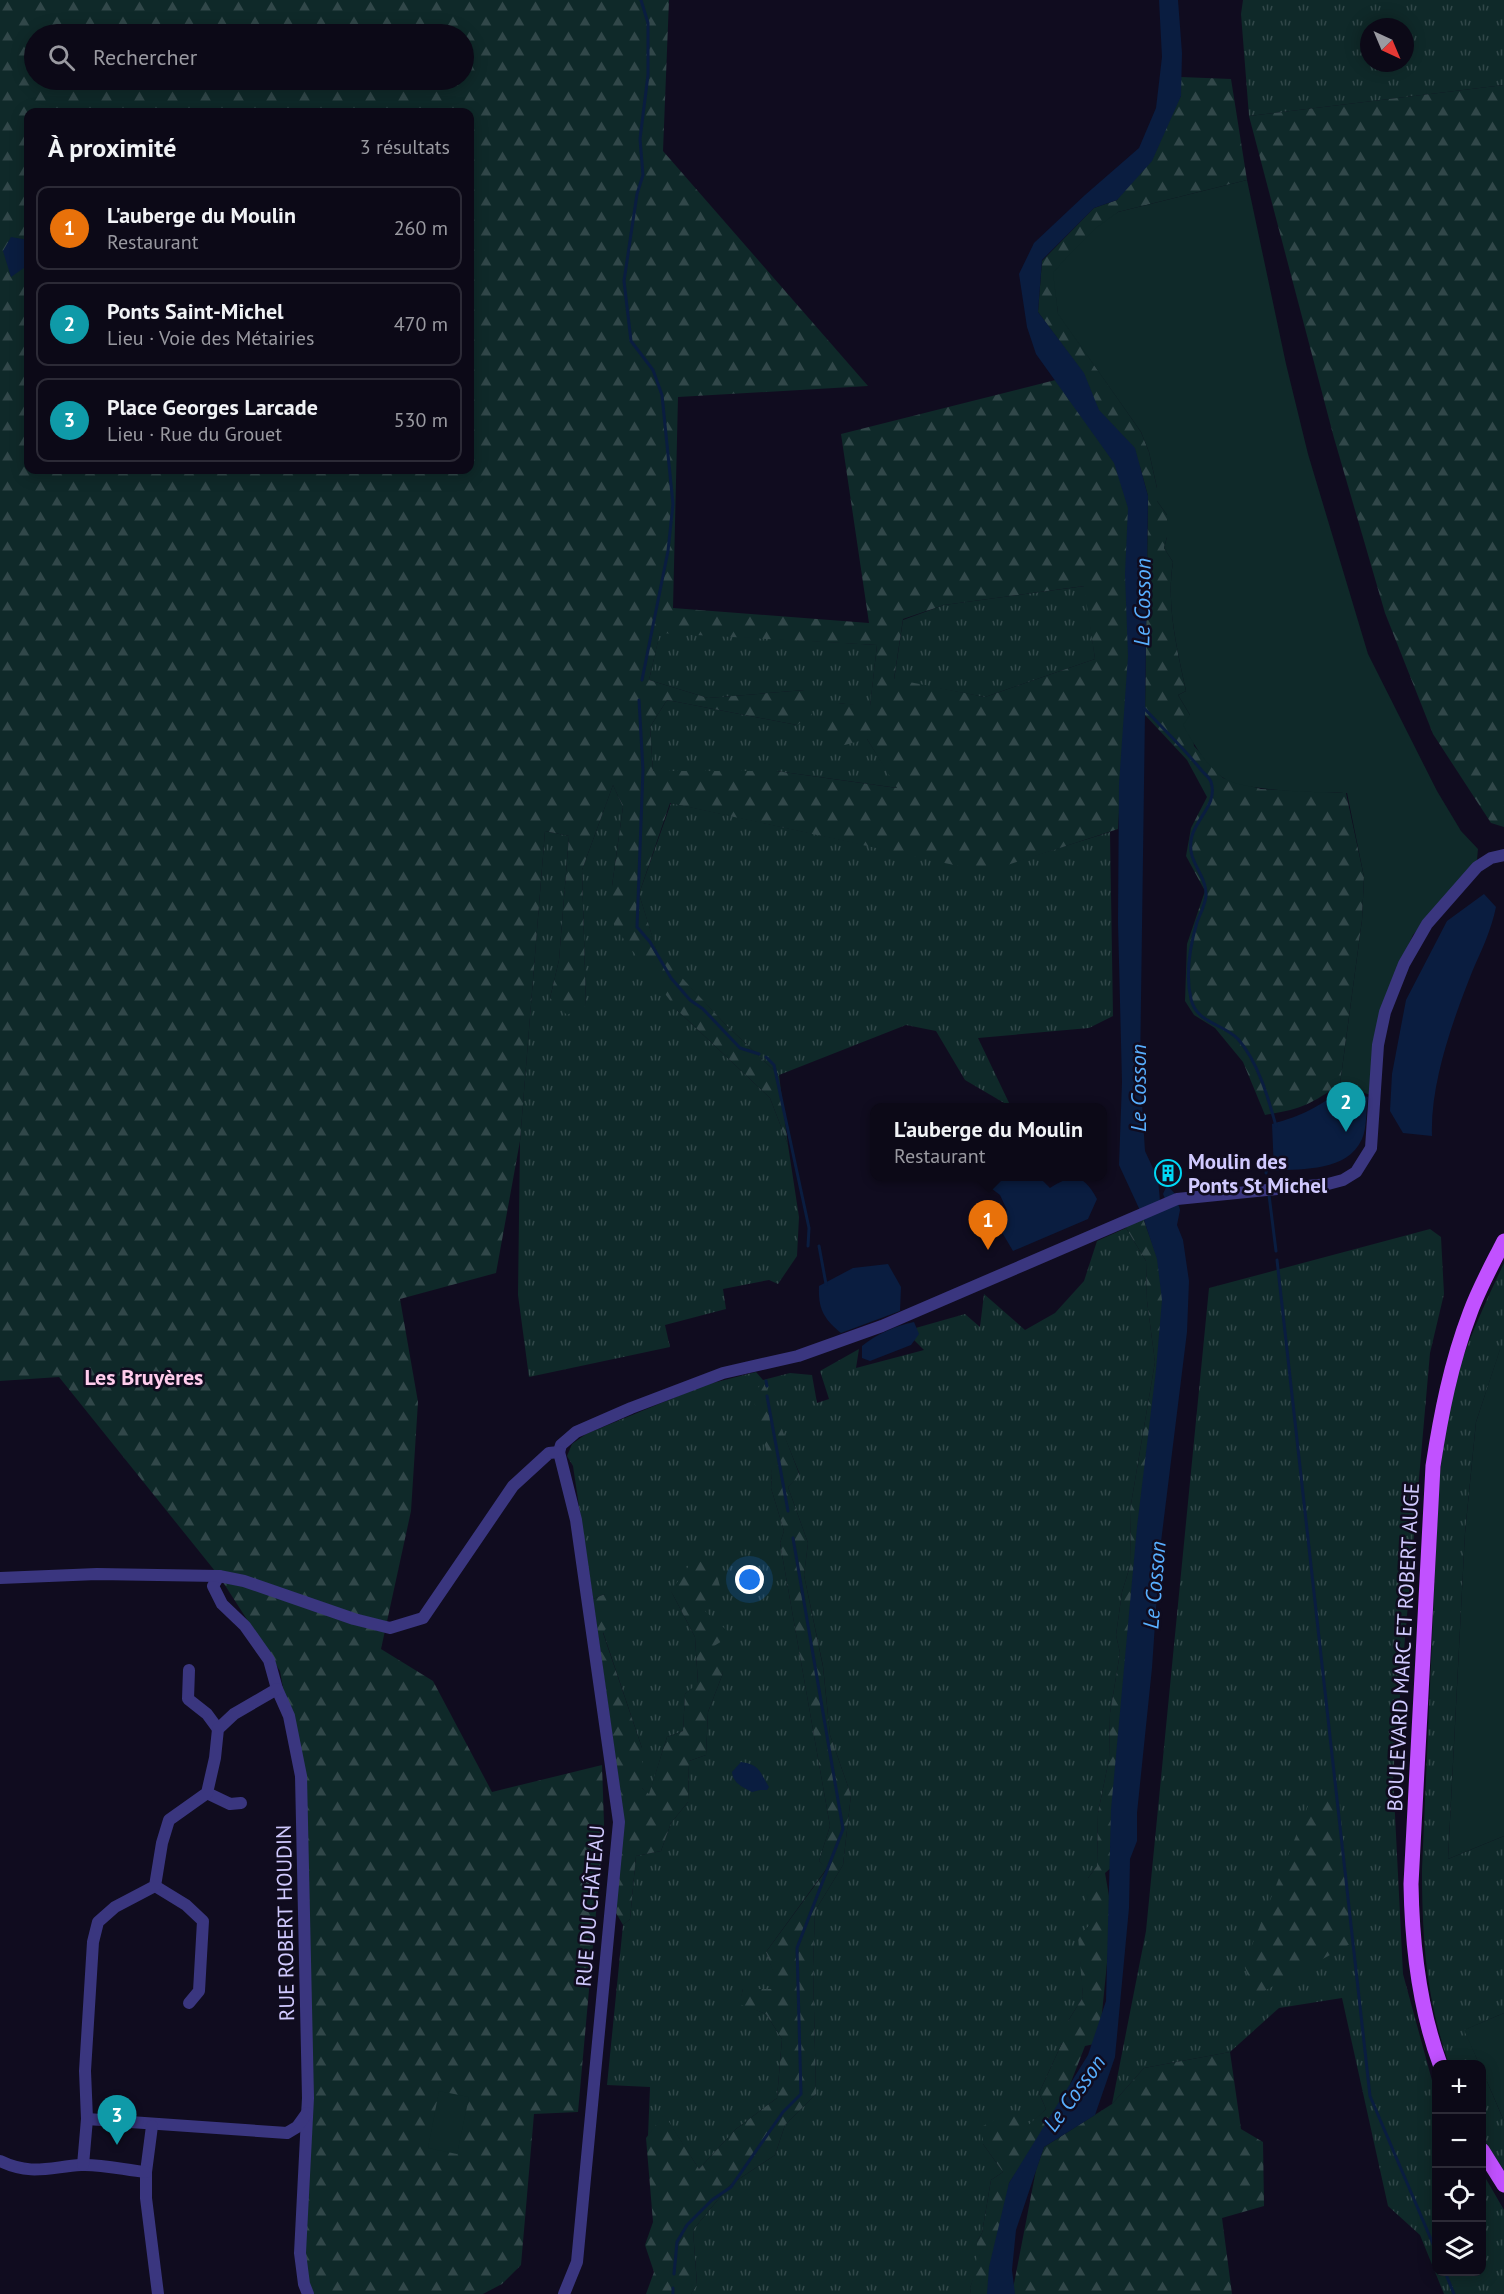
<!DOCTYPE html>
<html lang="fr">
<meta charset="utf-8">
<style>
body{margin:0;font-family:"PT Sans",sans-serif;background:#1a1724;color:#f1f3f6}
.controls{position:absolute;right:18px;bottom:18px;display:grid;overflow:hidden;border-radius:12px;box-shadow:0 3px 15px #0003}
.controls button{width:54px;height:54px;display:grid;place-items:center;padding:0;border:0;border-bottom:2px solid #2c2a36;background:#0c0917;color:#f1f3f6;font:30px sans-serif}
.compass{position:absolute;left:1360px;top:18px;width:54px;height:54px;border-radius:50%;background:#0c0917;box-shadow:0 3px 15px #0003;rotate:136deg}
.you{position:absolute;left:750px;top:1580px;width:21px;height:21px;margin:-15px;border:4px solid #fff;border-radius:50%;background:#1a73e8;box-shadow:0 0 0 9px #1a73e833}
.badge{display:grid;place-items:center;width:39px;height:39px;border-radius:50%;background:#0b8043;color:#fff;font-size:20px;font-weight:700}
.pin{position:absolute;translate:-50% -50px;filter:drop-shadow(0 2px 3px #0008)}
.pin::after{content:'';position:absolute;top:32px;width:21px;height:18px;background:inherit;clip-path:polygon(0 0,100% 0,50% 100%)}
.popup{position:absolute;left:870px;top:1103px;width:237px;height:78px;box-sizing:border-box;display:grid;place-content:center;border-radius:12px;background:#0c0917;filter:drop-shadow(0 2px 4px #0005);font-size:20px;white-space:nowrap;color:#9a9aa1}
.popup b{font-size:22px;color:#f1f3f6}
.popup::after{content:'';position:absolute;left:50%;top:100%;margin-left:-12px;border:12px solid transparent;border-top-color:#0c0917}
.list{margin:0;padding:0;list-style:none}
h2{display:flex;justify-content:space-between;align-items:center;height:78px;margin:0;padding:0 24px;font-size:26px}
h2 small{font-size:20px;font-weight:400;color:#9a9aa1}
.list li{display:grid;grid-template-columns:39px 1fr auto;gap:18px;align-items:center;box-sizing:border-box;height:84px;margin:0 12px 12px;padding:0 12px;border:2px solid #2c2a36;border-radius:12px}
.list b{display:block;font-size:22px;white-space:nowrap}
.list p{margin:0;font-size:20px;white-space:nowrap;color:#9a9aa1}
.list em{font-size:20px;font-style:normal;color:#9a9aa1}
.icon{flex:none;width:33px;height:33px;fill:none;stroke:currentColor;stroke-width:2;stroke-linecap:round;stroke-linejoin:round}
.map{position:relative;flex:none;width:1504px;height:2294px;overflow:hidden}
.search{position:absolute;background:#0c0917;box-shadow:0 3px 15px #0003;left:24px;top:24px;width:450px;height:66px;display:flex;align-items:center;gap:15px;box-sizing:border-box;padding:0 21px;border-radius:33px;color:#9a9aa1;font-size:22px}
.panel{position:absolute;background:#0c0917;box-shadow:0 3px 15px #0003;left:24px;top:108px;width:450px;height:366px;border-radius:12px}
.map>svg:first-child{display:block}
.grass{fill:url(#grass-tufts);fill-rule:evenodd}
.forest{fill:url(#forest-firs);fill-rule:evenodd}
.garden{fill:#0f2929}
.water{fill:#0a1d40}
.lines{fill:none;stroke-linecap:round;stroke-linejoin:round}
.stream{stroke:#0a1d40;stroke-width:3}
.street{stroke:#3a367f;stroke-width:12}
.primary{stroke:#c151ff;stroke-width:15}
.labels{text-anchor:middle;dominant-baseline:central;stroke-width:5;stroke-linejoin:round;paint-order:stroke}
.poi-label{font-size:21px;font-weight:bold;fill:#d1caff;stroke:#100c1f;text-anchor:start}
.street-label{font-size:21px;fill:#d1caff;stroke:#100c1f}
.water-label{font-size:22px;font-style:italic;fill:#58afff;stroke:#100c1f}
.neighbourhood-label{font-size:22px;font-weight:bold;fill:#ffccec;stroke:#100c1f}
</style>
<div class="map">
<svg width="1504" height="2294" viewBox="0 0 1504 2294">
<defs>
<pattern id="grass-tufts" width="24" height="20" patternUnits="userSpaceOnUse" patternTransform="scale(1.5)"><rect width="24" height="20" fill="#0f2929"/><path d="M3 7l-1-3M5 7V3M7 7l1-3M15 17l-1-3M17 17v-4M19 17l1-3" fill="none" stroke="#314749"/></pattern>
<pattern id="forest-firs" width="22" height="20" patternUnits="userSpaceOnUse" patternTransform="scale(1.5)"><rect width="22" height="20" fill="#0f2929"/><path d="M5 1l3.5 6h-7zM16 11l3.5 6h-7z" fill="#314749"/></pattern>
</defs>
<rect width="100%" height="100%" fill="#100c1f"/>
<g class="grass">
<path d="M1243 0H1504V85L1249 116 1241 14ZM1369 27H1405V63H1369Z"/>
<path d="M1085 586 1095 659 985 697 894 680 903 620 944 605Z"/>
<path d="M660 632 877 645 870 707 838 703 867 739 898 788 776 771H653L650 727 667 700 797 725 805 690 708 698 649 680Z"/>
<path d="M613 785 623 807 612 886 678 1011 770 1098 788 1145 799 1217 797 1256 778 1284 769 1280 723 1289 726 1309 665 1325 670 1347 529 1377 518 1295 520 1141 545 831 569 836 559 960 550 998 586 1006 582 870Z"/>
<path d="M671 803 986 871 1110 832 1113 1016 1089 1028 978 1038 1011 1107 965 1080 936 1031 906 1025 779 1075 727 1026 657 952 639 894Z"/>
<path d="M1126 1228 1146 1261 1147 1301 1155 1362 1130 1510 1131 1563 1122 1592 1116 1635 1120 1653 1110 1713 1109 1759 1098 1813 1097 1866 1088 1878 1090 1925 1079 1936 1083 1997 1068 2021 1062 2043 1039 2093 1046 2109 1023 2131 983 2144 1003 2172 991 2180 982 2233 977 2241V2269L970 2288 971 2294H691L697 2284 693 2230 730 2185 775 2155 785 2125 816 2094 813 1967 815 1911 843 1865 851 1795 830 1735 823 1666 804 1575 808 1543 788 1487 800 1475 762 1381 772 1473 771 1488 784 1531 780 1543 830 1826 819 1861 827 1868 766 1952 780 1989H743L740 2003 766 2014 782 2039 777 2098 736 2129 699 2169 664 2115 648 2136 650 2087 607 2085 623 1925 630 1919 636 1856 661 1851 671 1823 688 1802 689 1761 706 1755 708 1712 723 1673 671 1591 695 1637 698 1684 685 1694 683 1731 667 1737 649 1795 642 1788V1748L603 1632 605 1594 593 1599 573 1466 567 1456 572 1444 586 1434 705 1385 756 1372 763 1380 790 1373 812 1375 817 1403 829 1399 820 1371 859 1349 856 1368 924 1350 905 1331 965 1314 980 1327 984 1294 1025 1330 1055 1313 1084 1281 1097 1241Z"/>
<path d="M1430 1229 1441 1237 1444 1294 1430 1353 1393 1775 1403 1974 1436 2095V2272H1482V2172L1504 2210V2294H1444L1420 2235 1388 2206 1342 1998 1279 2008 1230 2052 1144 2068 1112 2104 1146 1931 1209 1288Z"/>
<path d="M1504 1263V1349L1500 1350 1476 1422 1465 1533 1448 1859 1504 1836V2013L1465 2030 1479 2064H1449C1426 1999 1422 1937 1422 1869L1439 1481C1444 1442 1448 1403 1460 1366 1472 1331 1488 1297 1504 1263Z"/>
<path d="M1482 2070 1504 2121V2173L1482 2138Z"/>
</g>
<g class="forest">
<path d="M0 0H669L663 151 868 386 678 397 673 608 869 623 841 434 1083 373 1038 312 1042 261 1094 208 1117 200 1181 96V77L1231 79 1247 180 1118 212 1054 273 1058 313 1141 432 1149 452 1157 488V501L1167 515V537L1164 548 1173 562C1166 606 1177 648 1186 691L1178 695 1190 715 1194 746 1223 778 1261 789 1346 793 1364 877 1362 920 1340 1084C1310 1105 1301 1109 1265 1115L1243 1062 1215 1028 1194 1015 1185 1001 1187 944 1205 891 1186 856 1191 828 1207 797 1187 760 1145 715 1148 496 1140 467 1118 829 986 872 670 803 639 894 657 951 727 1026 779 1075 788 1145 770 1098 678 1011 614 926 612 886 623 807 613 785 582 870 586 1006 567 1015 550 998 559 960 569 836 545 831 520 1141 496 1273 400 1299 418 1402 411 1511 381 1649 433 1681 492 1792 602 1765 604 1824 578 2112 534 2114 521 2265 502 2284 483 2294H307L300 2278 305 1808 280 1671 219 1576 59 1377 0 1381ZM34 34H464V80H34ZM28 112H470V470H28ZM1084 586 1095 659 985 697 894 679 903 619 944 605ZM660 633 877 645 870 706 838 703 818 722 841 746 867 739 897 788 776 771H653L650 727 667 700 797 725 812 715 805 690 708 698 649 680Z"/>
<path d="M1504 85V827L1491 823 1433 734 1385 613 1334 438 1249 116Z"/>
<path d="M1143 1218 1169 1290 1113 1866 1105 1873 1112 1913 1099 2043 1085 2046 1064 2100 1009 2183 997 2294H971L970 2288 976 2269 977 2241 982 2233 991 2180 1003 2172 983 2144V2126L1013 2110 1023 2130 1046 2109 1039 2093 1062 2043 1054 2021H1068L1083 1997 1078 1936 1090 1925 1084 1908 1088 1878 1097 1866 1098 1813 1109 1759 1110 1713 1120 1653 1116 1635 1122 1592 1131 1563 1130 1510 1155 1362 1147 1301 1146 1261 1126 1228 1129 1222Z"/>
<path d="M763 1380 800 1476 788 1487 808 1543 804 1575 823 1667 830 1735 851 1795 843 1865 815 1911 813 1967 816 2094 785 2125 775 2155 730 2185 693 2230 697 2285 691 2294H646L654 2272 645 2245 653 2222 646 2138 664 2114 699 2169 736 2129 777 2098 782 2039 766 2014 739 2004 743 1989H779L766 1952 827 1869 819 1861 830 1826 780 1543 784 1531 771 1488 772 1473 753 1397Z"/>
<path d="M693 1560 714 1564 722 1594 705 1611 732 1635 714 1646 723 1673 708 1712 706 1755 689 1761 688 1802 671 1823 661 1851 636 1856 630 1919 623 1925 616 1913 623 1812 593 1599 605 1594 612 1620 603 1633 642 1748V1788L649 1794 667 1737 683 1731 685 1694 698 1683 695 1637 671 1591Z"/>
<path d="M1312 1796H1339L1352 1943 1255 1996 1244 1965Z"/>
<path d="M1230 2052 1241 2129 1263 2142 1264 2206 1222 2218 1232 2294H1012L1036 2170 1044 2147 1112 2104 1144 2068Z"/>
</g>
<g class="garden">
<path d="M1247 180 1286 364 1308 454 1368 654 1437 791 1461 831 1478 849 1477 860 1413 935 1392 981 1370 1095 1340 1084 1362 920 1364 877 1347 793C1319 792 1242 792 1222 777 1205 764 1193 743 1183 725L1190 715 1178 695 1186 691C1177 648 1166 606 1173 562L1164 548 1167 537V515L1157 501V488L1149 452 1141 432 1058 314 1053 273 1066 258 1096 228 1118 212Z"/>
<path d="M1500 1349H1504V1836L1448 1859 1465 1533 1476 1422Z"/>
<path d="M1504 2013V2121L1482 2070V2064H1479L1464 2030Z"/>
<path d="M439 2091 469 2097 457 2154 428 2148Z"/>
</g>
<g class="water">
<path d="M1159 0H1178L1182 53 1181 96 1152 161 1117 200 1094 208 1042 260 1038 312 1084 373 1099 410 1135 448 1148 496 1140 1072 1145 1151 1158 1179 1160 1201 1168 1206 1163 1194 1167 1185 1176 1195 1180 1210 1177 1225 1183 1240 1189 1281 1187 1332 1160 1550 1152 1668 1137 1813V1841L1130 1859 1129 1908 1115 2057 1095 2115 1044 2147 1016 2230 1012 2270 1015 2294H987L989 2267 1009 2183 1088 2055 1106 2001 1111 1810 1137 1527 1156 1370 1162 1300 1157 1259 1143 1217 1119 1165 1122 1082 1118 922 1119 784 1128 656 1125 574 1128 508 1114 463 1036 354 1027 327 1019 274 1034 243 1085 195 1139 148 1156 108 1162 57Z"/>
<path d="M11 237 28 240V265L11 277 3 251Z"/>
<path d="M1484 894 1496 907C1491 931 1482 949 1472 972 1453 1020 1430 1083 1432 1136L1403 1133 1390 1111 1392 1074 1406 1000 1447 921Z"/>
<path d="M1343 1089 1368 1097C1366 1110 1367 1128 1362 1139 1347 1172 1304 1168 1274 1171L1272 1124C1304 1115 1316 1108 1343 1089Z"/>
<path d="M982 1177H1039L1050 1188C1073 1173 1084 1174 1097 1199L1088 1219 1013 1251 1000 1229 1007 1210 1000 1195 983 1182Z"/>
<path d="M888 1264 901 1287 900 1311 841 1333C824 1319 818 1309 819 1286L853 1268Z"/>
<path d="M914 1322 919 1334 911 1345 870 1361 862 1358V1346C875 1335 897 1325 914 1322Z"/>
<path d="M741 1762C761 1765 760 1773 769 1787L767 1790H760L752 1792C742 1787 733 1783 732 1772Z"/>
</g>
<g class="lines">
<g class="stream">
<path d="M641 0 648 23V75L640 139 643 175 637 194 624 281 631 341 653 370 662 395 673 504 668 551 642 680"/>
<path d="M639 700 643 770 637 927 650 942 671 978 690 1000 703 1009 740 1048 759 1054"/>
<path d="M1144 708C1163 729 1184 748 1202 771 1205 774 1210 778 1211 782 1218 804 1197 817 1192 836 1185 862 1207 873 1206 896 1205 905 1200 914 1197 922 1190 946 1185 974 1191 999 1196 1023 1224 1024 1238 1039 1258 1062 1268 1097 1276 1126"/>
<path d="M766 1057 774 1065 809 1228 808 1246"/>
<path d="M1266 1173 1267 1164 1277 1163"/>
<path d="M1269 1195 1276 1251"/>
<path d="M819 1246 826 1284"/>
<path d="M1277 1260 1370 2096 1436 2251"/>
<path d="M766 1381 767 1386"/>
<path d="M767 1396 788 1511"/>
<path d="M1445 2272 1454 2294"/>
<path d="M674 2274 677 2242 687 2225 712 2200 731 2187 783 2112 801 2094 797 1948 843 1829 793 1538"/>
<path d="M673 2294V2288"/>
</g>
<g class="street">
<path d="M559 1452 561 1445 576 1432 631 1408 723 1373 798 1356 882 1326 1177 1199 1328 1184 1343 1180 1356 1172 1371 1148 1378 1045 1385 1012 1404 964 1427 924 1477 867 1491 858 1504 855"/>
<path d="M559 1452 576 1520 619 1822 577 2262 564 2294"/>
<path d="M219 1576 213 1586 222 1604 245 1626 269 1660 277 1689 289 1716 301 1776 308 2098 300 2253 304 2284 308 2294"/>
<path d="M0 1578 97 1574 219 1576 244 1581 354 1619 390 1628 423 1618 513 1486 549 1453 559 1452"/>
<path d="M189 1670 188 1699 207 1714 218 1729"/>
<path d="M207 1793 230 1804 241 1803"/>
<path d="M155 1886 186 1905 203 1921 199 1991 189 2003"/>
<path d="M87 2119 287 2133 297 2127 307 2113"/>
<path d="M152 2126 146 2172V2198L158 2294"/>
<path d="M0 2161C31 2176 50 2167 81 2165 102 2164 125 2170 146 2172"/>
<path d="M83 2165 87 2119 85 2071 93 1942 98 1922 115 1907 155 1886 162 1843 169 1820 207 1793 215 1758 218 1729 234 1714 277 1689"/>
</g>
<g class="primary">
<path d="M1440 2064C1419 2007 1412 1945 1411 1884L1433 1466C1441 1414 1451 1363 1470 1313 1479 1288 1492 1265 1504 1241"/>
<path d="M1482 2150 1504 2185"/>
</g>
</g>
<defs>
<symbol id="building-ring" viewBox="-11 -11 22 22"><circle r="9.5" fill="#100c1f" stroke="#00d8f5" stroke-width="1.5"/><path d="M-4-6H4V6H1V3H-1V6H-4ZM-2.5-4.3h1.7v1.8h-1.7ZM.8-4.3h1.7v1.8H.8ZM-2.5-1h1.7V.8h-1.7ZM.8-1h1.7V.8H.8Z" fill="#00d8f5"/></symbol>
</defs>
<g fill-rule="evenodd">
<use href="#building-ring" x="1153" y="1158" width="30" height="30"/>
</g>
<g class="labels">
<g class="poi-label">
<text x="1188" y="1161">Moulin des<tspan x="1188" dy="24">Ponts St Michel</tspan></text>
</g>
<g class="street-label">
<text transform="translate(1403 1647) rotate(-87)">BOULEVARD MARC ET ROBERT AUGE</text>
<text transform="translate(590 1906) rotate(-85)">RUE DU CHÂTEAU</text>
<text transform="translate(285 1923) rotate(-91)">RUE ROBERT HOUDIN</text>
</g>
<g class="water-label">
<text transform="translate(1142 602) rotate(-89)">Le Cosson</text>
<text transform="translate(1138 1088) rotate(-90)">Le Cosson</text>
<text transform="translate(1154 1585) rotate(-85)">Le Cosson</text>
<text transform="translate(1074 2093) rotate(-54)">Le Cosson</text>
</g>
<g class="neighbourhood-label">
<text x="144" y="1377">Les Bruyères</text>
</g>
</g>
</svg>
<div class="controls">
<button>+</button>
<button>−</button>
<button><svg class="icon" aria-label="locate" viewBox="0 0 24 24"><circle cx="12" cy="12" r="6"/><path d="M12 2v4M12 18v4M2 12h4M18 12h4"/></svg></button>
<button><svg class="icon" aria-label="layers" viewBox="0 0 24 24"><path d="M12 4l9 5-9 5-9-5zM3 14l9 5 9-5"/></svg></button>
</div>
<svg class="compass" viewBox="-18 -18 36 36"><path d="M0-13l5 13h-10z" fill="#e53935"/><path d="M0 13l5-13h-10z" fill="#9a9aa1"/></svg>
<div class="you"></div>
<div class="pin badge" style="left:988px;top:1250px;background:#e8710a">1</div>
<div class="popup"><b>L'auberge du Moulin</b>Restaurant</div>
<div class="pin badge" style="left:1346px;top:1132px;background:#0f9aa8">2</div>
<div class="pin badge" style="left:117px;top:2145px;background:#0f9aa8">3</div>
<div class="search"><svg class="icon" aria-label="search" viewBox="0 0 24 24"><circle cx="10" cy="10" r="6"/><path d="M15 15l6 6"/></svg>Rechercher</div>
<section class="panel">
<h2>À proximité<small>3 résultats</small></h2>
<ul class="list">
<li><span class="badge" style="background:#e8710a">1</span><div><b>L'auberge du Moulin</b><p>Restaurant</p></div><em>260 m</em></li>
<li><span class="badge" style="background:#0f9aa8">2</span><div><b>Ponts Saint-Michel</b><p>Lieu · Voie des Métairies</p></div><em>470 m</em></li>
<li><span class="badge" style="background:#0f9aa8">3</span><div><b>Place Georges Larcade</b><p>Lieu · Rue du Grouet</p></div><em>530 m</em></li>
</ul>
</section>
</div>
